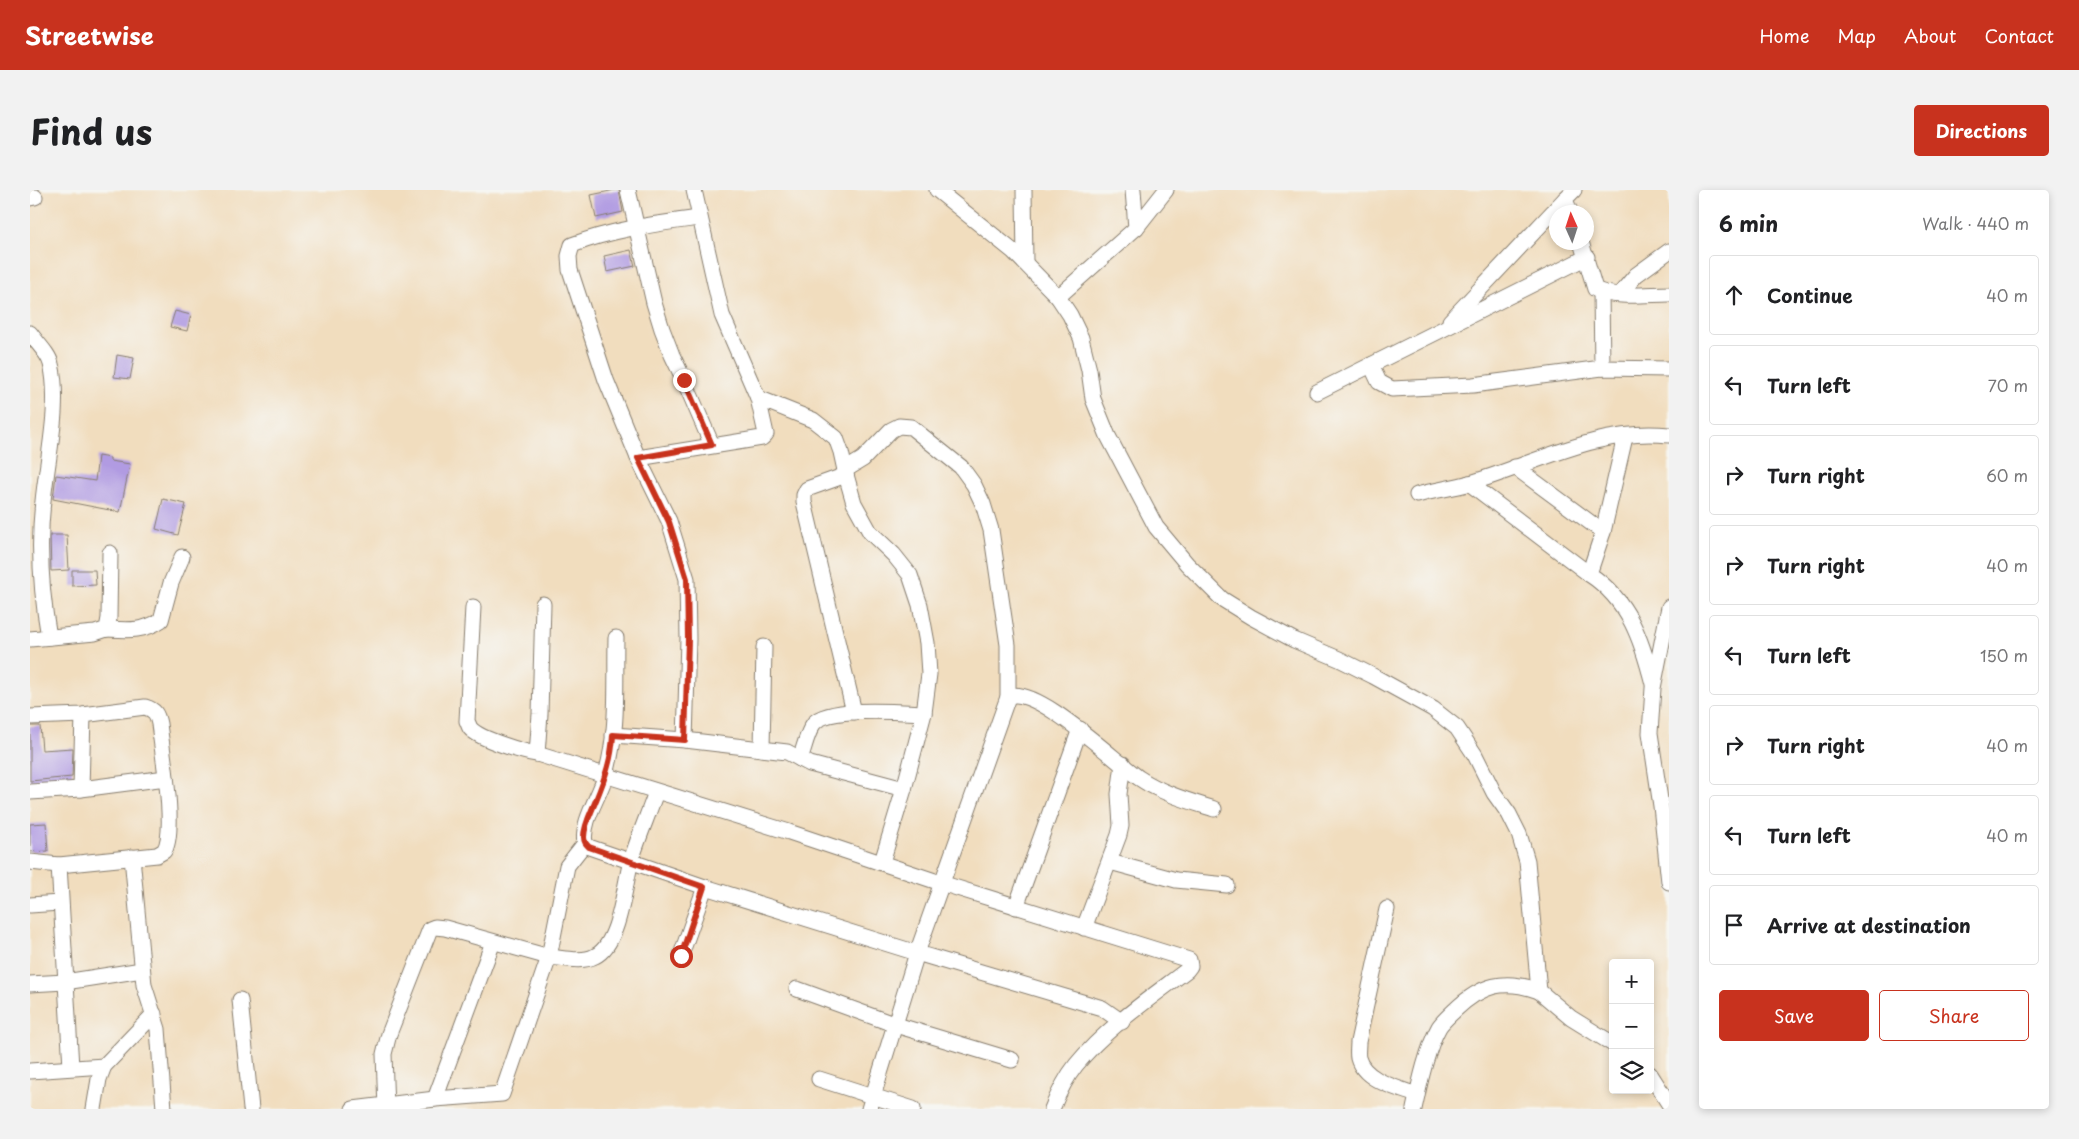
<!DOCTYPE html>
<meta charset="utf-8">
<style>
body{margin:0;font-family:"Playpen Sans",sans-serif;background:#f2f2f2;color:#202124}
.controls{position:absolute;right:15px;bottom:15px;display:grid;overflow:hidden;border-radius:5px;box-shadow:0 2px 8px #0003}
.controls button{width:45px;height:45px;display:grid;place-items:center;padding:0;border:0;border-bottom:1px solid #e0e0e0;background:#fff;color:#202124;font:25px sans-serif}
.compass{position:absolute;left:1519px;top:15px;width:45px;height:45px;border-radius:50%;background:#fff;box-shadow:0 2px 8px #0003;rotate:357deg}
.stop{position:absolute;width:15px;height:15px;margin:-11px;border:4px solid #c8321e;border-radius:50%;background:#fff}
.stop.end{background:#c8321e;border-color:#fff;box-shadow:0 1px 5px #0008}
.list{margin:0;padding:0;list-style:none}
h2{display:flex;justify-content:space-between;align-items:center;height:65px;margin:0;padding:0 20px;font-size:21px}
h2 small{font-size:16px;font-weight:400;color:#757577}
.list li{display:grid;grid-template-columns:32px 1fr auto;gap:15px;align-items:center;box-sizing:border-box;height:80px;margin:0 10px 10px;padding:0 10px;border:1px solid #e0e0e0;border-radius:5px}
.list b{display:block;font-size:19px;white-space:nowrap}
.list em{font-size:16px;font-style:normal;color:#757577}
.actions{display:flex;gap:10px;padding:15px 20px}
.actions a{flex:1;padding:11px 0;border:1px solid #c8321e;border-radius:5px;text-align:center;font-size:18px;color:#c8321e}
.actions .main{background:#c8321e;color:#fff}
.icon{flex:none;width:28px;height:28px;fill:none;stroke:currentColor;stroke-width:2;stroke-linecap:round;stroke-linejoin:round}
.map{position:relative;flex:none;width:1639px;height:919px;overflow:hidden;border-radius:5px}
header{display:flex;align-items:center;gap:30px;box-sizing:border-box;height:70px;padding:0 25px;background:#c8321e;color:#fff}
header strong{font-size:24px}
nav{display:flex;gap:28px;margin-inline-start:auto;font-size:18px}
.intro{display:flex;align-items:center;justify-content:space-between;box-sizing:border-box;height:120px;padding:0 30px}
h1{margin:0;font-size:35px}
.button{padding:12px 22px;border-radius:5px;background:#c8321e;color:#fff;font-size:18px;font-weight:700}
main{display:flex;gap:30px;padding:0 30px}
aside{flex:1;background:#fff;border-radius:5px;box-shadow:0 2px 8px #0003}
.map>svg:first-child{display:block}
.building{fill:#b19be2}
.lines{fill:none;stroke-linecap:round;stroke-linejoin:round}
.minor-casing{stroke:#867c6d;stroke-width:17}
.minor{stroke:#fff;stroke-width:15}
.route{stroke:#c8321e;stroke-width:6}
</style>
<header>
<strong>Streetwise</strong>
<nav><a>Home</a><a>Map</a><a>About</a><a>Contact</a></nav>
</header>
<div class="intro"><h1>Find us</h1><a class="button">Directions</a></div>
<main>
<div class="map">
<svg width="1639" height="919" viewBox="0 0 1639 919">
<rect width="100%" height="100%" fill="#f6f6f2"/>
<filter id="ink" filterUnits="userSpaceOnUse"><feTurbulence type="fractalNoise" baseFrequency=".02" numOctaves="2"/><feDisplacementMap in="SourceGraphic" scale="10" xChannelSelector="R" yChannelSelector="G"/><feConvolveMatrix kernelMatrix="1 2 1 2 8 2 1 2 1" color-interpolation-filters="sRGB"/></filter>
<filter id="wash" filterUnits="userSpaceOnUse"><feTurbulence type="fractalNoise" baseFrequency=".0096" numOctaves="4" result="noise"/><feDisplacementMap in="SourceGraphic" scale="20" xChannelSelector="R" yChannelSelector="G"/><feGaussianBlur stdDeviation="1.12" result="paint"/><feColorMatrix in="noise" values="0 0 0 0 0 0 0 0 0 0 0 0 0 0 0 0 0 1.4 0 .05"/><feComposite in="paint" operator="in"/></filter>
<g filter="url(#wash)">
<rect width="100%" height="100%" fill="#f1ddbe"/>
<g id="blocks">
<g class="building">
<path d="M585 0H589L593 22 566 28 561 5Z"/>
<path d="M601 60 605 76 577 82 574 66Z"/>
<path d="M145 121 161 125 157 141 140 137Z"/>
<path d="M87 165 104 168 100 189 84 187Z"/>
<path d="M68 266 80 268V271L100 274 90 322 23 309 26 285 65 291Z"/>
<path d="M133 309 156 314 148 345 126 339Z"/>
<path d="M20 345H37L39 380 21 381Z"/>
<path d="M42 380H65L66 395 42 396Z"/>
<path d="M0 536H10L12 560 43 558 42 587 0 591Z"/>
<path d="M16 633 18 661 0 662V634Z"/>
</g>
</g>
</g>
<g filter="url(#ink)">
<use href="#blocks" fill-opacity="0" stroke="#867c6d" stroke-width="1"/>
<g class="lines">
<defs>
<g id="minor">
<path d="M598 0 624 113 632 139 642 165 654 190 682 255"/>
<path d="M664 0 692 125 728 208 783 230 806 248 811 262 816 285 824 313 840 342 864 365 880 385 890 415 897 453 899 484 894 523 874 599 852 672"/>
<path d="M907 0 984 62 1028 107 1040 125 1051 148 1059 180 1063 209 1078 246 1126 337 1157 374 1192 409 1221 427 1264 450 1309 469 1343 486 1403 519 1427 538 1445 565 1464 603 1479 624 1489 644 1497 671 1509 801 1541 828 1583 854"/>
<path d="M994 0 995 73"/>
<path d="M1103 0 1106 38"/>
<path d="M0 8 5 7"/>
<path d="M1540 22 1535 9 1544 0"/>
<path d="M1551 52 1565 99C1582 109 1619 104 1639 104"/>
<path d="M1571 102 1572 178"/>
<path d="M1590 104 1606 85 1639 61"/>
<path d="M1028 107 1106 38 1136 0"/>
<path d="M1420 131 1535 9"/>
<path d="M0 143C6 152 19 164 21 174 31 214 17 270 13 311 8 356 11 402 19 447"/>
<path d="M1341 175 1349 192 1362 199 1443 195 1572 178 1639 179"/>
<path d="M1287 202 1557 67"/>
<path d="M1595 247 1573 342 1559 384C1599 410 1612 451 1623 494"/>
<path d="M608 268 732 248 736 244 728 208"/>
<path d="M1485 277 1573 342"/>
<path d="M816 285 777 299 774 305V312L824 522"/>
<path d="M1439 293 1559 384"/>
<path d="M1387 305C1405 300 1423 298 1440 293 1505 274 1569 237 1639 245"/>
<path d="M513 414 510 524 507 564 759 642 911 693 1159 770 1160 776 1157 780C1119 809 1076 838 1046 875 1035 889 1028 904 1022 919"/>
<path d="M443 417 437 531C438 533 439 536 440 538 449 549 493 562 507 564"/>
<path d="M1639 417 1623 498 1620 543 1631 616 1639 692"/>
<path d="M77 439C97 440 113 442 131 430L141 393 152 367"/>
<path d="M586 448C585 494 589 543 575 587 569 607 551 632 555 653L559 657 675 697 887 763 978 507V455L961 340 953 314 944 295 931 277 881 237 869 236 861 240 833 269 815 280"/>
<path d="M0 449 65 443 77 439 79 428 80 363"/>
<path d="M978 507C1003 492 1087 573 1109 588 1131 603 1159 611 1184 619"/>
<path d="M0 527 53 525 115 517C125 520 127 524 129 534 132 560 147 642 134 661L127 665 29 675 0 672"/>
<path d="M583 545 655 550 757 562 780 574 874 599"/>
<path d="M655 550 658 449 657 389 639 331 608 268 576 190 540 80 539 66 542 55C583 39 626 34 669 28"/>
<path d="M732 559 734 457"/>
<path d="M770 569C774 559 777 542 784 533 799 516 870 522 894 523"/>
<path d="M51 599 53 525"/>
<path d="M0 602 51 599 136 588"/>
<path d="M102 667 114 795 128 839 134 919"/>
<path d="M1080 672 1146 690 1197 695"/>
<path d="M29 675 41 877"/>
<path d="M0 715 30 713"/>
<path d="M986 717 1050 539"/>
<path d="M1357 719 1328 852C1328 857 1327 863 1328 868 1334 891 1368 898 1387 905"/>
<path d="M1054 738 1089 645 1091 636 1089 604 1093 574"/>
<path d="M651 765 675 697"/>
<path d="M0 794 35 792 112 780"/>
<path d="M767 799 866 835 982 870"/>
<path d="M210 810 221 919"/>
<path d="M0 881 74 876"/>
<path d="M1620 884 1639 914"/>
<path d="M789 889 883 919"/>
<path d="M405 909 463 752"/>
<path d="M64 919 69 889 74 876 124 824"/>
<path d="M323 919 405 909 472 904 519 767C533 768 553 773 565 766 590 754 594 696 601 671 608 648 618 625 626 602"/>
<path d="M356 919 354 864 359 844 400 739 405 737 415 738 519 767 537 676 555 653"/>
<path d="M839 919 887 763 1072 818 1092 832"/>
<path d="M1384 919C1389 896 1397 858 1409 837 1413 831 1419 826 1425 820 1451 795 1474 788 1509 801"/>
</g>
</defs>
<use href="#minor" class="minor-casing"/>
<use href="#minor" class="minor"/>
</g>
</g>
<g class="lines" filter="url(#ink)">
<path class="route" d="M651 766 674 697 559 657C556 654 554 652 554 647 554 634 562 621 566 610 575 588 582 568 583 545L655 550 658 449 657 389 639 332 608 268 682 255 654 190"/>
</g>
</svg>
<div class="controls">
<button>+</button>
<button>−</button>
<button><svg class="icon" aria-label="layers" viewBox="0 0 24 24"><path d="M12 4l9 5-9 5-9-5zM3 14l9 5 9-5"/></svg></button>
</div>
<svg class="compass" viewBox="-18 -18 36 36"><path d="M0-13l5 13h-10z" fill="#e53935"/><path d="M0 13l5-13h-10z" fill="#757577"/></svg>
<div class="stop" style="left:651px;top:766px"></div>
<div class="stop end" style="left:654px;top:190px"></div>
</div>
<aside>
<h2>6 min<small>Walk · 440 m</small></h2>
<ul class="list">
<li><svg class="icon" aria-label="ahead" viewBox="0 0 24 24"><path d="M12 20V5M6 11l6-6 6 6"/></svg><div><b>Continue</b></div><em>40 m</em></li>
<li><svg class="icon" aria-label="left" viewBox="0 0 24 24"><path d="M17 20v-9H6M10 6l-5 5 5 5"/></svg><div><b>Turn left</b></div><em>70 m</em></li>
<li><svg class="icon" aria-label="right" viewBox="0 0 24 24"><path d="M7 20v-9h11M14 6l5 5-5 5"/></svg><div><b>Turn right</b></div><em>60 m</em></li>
<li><svg class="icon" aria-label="right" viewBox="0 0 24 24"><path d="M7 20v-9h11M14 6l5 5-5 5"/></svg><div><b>Turn right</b></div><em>40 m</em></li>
<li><svg class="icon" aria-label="left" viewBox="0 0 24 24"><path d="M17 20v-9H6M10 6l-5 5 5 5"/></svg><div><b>Turn left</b></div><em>150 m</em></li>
<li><svg class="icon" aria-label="right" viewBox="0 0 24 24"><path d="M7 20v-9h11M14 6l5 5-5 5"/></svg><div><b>Turn right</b></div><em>40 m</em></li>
<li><svg class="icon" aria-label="left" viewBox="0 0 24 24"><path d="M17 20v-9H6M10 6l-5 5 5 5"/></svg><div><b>Turn left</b></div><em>40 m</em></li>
<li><svg class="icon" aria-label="arrive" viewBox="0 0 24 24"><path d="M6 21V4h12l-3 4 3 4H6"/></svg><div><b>Arrive at destination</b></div></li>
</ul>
<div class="actions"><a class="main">Save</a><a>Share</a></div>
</aside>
</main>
